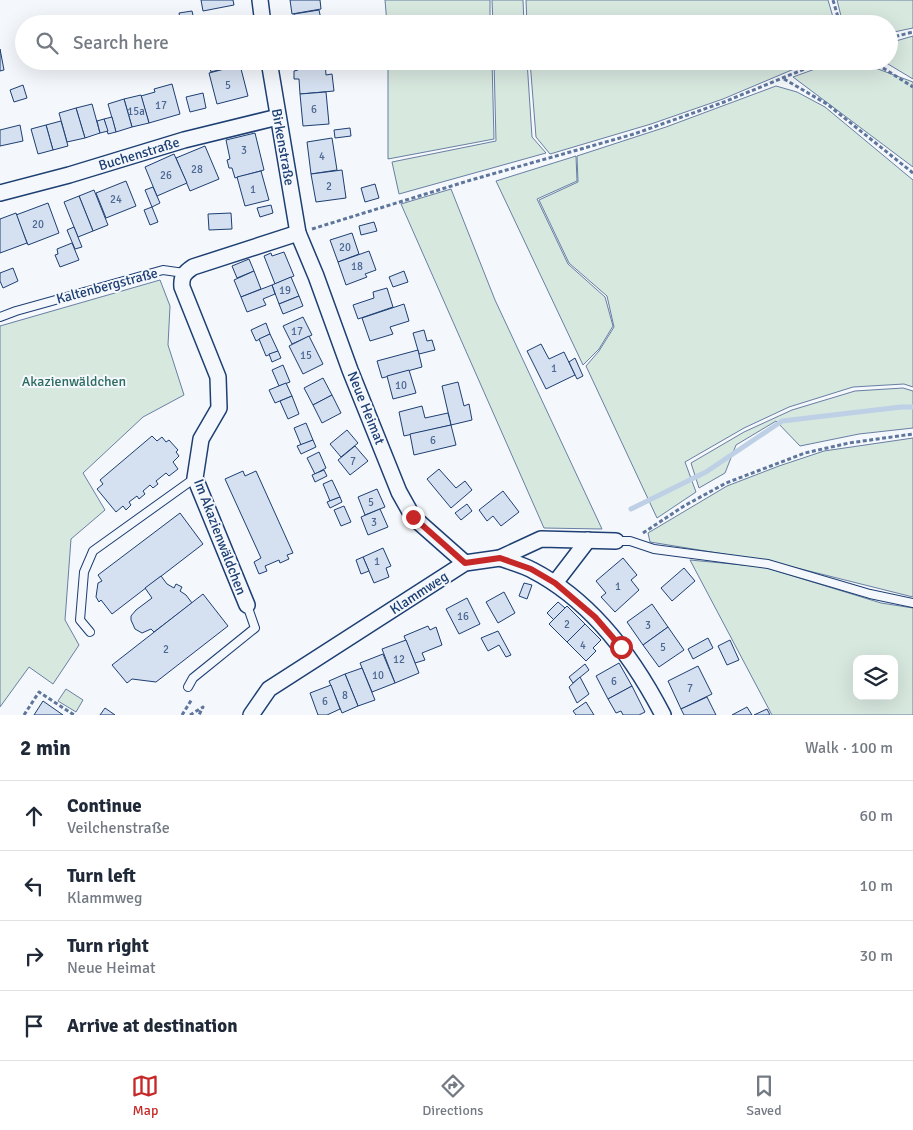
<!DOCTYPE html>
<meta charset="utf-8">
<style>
body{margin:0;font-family:Signika,sans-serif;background:#f2f2f3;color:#1f2937}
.controls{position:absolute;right:15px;bottom:15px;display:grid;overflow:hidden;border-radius:10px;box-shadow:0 5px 20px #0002}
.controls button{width:45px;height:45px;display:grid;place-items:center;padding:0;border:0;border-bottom:1px solid #e0e1e3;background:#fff;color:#1f2937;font:25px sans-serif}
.stop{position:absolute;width:15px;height:15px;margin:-11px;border:4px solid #c62828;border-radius:50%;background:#fff}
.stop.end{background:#c62828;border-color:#fff;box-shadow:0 1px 5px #0008}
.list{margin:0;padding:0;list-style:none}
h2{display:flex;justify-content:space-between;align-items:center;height:65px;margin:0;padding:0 20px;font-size:21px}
h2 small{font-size:16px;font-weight:400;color:#747a83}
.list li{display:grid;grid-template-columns:32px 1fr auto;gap:15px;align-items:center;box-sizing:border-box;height:70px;padding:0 20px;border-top:1px solid #e0e1e3}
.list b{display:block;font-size:19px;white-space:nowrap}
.list p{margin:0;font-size:16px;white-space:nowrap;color:#747a83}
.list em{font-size:16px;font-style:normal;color:#747a83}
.icon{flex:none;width:28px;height:28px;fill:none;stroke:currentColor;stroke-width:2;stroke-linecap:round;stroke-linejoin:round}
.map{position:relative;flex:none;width:913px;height:715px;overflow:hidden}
.search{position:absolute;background:#fff;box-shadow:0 5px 20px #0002;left:15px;right:15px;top:15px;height:55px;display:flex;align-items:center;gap:12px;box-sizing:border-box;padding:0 18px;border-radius:28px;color:#747a83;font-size:19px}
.sheet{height:345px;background:#fff}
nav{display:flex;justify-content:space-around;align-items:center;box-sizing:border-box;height:70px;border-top:1px solid #e0e1e3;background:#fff;font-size:14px;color:#747a83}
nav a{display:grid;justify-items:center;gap:2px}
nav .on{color:#c62828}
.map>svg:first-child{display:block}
.green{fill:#d7e8df;stroke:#687fa3;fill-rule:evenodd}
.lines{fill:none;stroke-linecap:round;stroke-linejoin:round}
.stream{stroke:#bed0e5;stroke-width:5}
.building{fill:#d5e0f0;stroke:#1d3f73}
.service-casing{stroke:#1d3f73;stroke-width:10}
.minor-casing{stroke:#1d3f73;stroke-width:18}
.path{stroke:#5e769c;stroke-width:3;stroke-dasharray:4 2.5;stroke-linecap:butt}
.service{stroke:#f4f7fb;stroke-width:8}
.minor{stroke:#f4f7fb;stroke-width:15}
.route{stroke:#c62828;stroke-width:6}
.labels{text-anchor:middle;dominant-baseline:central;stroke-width:4;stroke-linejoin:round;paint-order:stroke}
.number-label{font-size:11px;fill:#4b6792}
.street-label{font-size:14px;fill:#1d3f73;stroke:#f4f7fb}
.park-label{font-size:14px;fill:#2c6c60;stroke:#f4f7fb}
</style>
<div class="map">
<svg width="913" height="715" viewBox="0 0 913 715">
<rect width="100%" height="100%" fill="#f4f7fb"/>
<g class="green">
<path d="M385 0H490V24H387Z"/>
<path d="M492 0H523L524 24H493Z"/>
<path d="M526 0H828L835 24H527Z"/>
<path d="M837 0H913V28L889 33V24H843Z"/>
<path d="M913 36V79L883 61H889V43Z"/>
<path d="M388 61H492L494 139 388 159Z"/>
<path d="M494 61H527L532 137 546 153 399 194 392 162 496 141Z"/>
<path d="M530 61H813L723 99 651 124 550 154 536 137Z"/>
<path d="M837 61H864L878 69 913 82V167L793 77Z"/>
<path d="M776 86 797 92 825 107 913 180V387L904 384 853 387 789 407 744 428 685 462 696 492 657 518 586 366 599 351 614 327 607 296 569 263 539 200 578 182 577 156 666 127Z"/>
<path d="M576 156 577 181 537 199 568 264 605 297 613 326 599 349 583 365 496 181Z"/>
<path d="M451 189 495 300 602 529 544 528 401 204Z"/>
<path d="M160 280 170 306 168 345 184 395 143 417 83 473 105 510 71 539 65 620 79 645 53 684 29 667 0 707V326Z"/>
<path d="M903 388 913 391V428L859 434 800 446 776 421 736 445 725 473 699 488 691 463 744 432 792 410 855 391Z"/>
<path d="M913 438V597L773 562 650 542 648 533 727 486 779 466 824 451Z"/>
<path d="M690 560 764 567 881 603 913 608V715H772ZM857 659H894V696H857Z"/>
<path d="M66 689 83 700 76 712 58 701Z"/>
</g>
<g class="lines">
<path class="stream" d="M631 509 706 472 782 421 901 407H913"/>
</g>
<g class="building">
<path d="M201 0H233L234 5 203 11Z"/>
<path d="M290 0H320L321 9 292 14Z"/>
<path d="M319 10 322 24H296L294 14Z"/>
<path d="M192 11 195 24H181L179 13Z"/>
<path d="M60 16H75V24H59Z"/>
<path d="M0 49 4 70 0 71Z"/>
<path d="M208 61H241L242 64 211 72Z"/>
<path d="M305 61H325L326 75 332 74 334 91 300 94 299 79H294V71L298 70 297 62Z"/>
<path d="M240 65 248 96 217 104 209 73Z"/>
<path d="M172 84 180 114 149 123 141 96 155 92 154 89Z"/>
<path d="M23 85 27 98 14 102 10 90Z"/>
<path d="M326 92 329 124 303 126 300 94Z"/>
<path d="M203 93 206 108 190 112 186 97Z"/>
<path d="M141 95 149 123 132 127 124 99Z"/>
<path d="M124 99 132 127 116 132 108 104Z"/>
<path d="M92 104 100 133 85 138 76 108Z"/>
<path d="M76 108 85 138 67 142 59 113Z"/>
<path d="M112 117 116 132 108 134 104 119Z"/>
<path d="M104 119 108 131 100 133 97 121Z"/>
<path d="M61 121 68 146 53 150 46 125Z"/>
<path d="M20 125 23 141 0 146V130Z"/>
<path d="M46 125 53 150 38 154 31 129Z"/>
<path d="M350 128 351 136 335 138 334 130Z"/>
<path d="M255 133 264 170 235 178 232 168H229L227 160 230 159 226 140Z"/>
<path d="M332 138 337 170 311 174 307 142Z"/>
<path d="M205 146 219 179 190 191 176 158Z"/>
<path d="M174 154 187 183 157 196 145 167Z"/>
<path d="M342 170 346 198 316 202 311 174Z"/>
<path d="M261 171 269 200 245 206 237 177Z"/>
<path d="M126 181 136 206 106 218 96 193Z"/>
<path d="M375 184 379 198 365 202 361 188Z"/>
<path d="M153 187 160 203 152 207 145 190Z"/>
<path d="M94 190 108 225 93 231 79 196Z"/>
<path d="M79 196 93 231 78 237 64 202Z"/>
<path d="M48 203 59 233 28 245 16 215Z"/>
<path d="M271 205 273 213 260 217 257 208Z"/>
<path d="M152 207 158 222 150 225 144 210Z"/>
<path d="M16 213 27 243 0 253V219Z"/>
<path d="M231 213 232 229 209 230 208 214Z"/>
<path d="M374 222 377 231 361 235 359 226Z"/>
<path d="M74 227 82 247 75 249 67 230Z"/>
<path d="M352 233 359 254 338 262 330 240Z"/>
<path d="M72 243 79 260 60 267 55 255 58 254 57 249Z"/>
<path d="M369 251 376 270 365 274 367 277 346 285 338 262Z"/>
<path d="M284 252 294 276 275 284 264 256 271 253 272 256Z"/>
<path d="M249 259 254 271 237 278 232 266Z"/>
<path d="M13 268 18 281 3 288 0 281V273Z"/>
<path d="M254 271 261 289 241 297 234 280Z"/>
<path d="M404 271 408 282 393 287 389 277Z"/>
<path d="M291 277 299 296 279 304 272 285Z"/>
<path d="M272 285 275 294 263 299 266 305 247 312 241 297Z"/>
<path d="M387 288 393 307 358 319 353 305 374 298 373 292Z"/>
<path d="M299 296 303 306 283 314 279 304Z"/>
<path d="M404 304 409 321 390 327 393 334 370 341 362 318Z"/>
<path d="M303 317 312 335 292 344 283 326Z"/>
<path d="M266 323 270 334 256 341 251 330Z"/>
<path d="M424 330 427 341 432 340 435 350 419 354 413 333Z"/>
<path d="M270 334 278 351 266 356 259 339Z"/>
<path d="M309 336 323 364 303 374 289 346Z"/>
<path d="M541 344 549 359 564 352 575 375 546 389 527 351Z"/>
<path d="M418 350 422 367 382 378 377 361Z"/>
<path d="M278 351 281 358 272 362 269 354Z"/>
<path d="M575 358 583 376 577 379 569 362Z"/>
<path d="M283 365 290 382 279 386 272 370Z"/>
<path d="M409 370 416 393 393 399 387 376Z"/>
<path d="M323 378 332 395 313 405 304 388Z"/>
<path d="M458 382 464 406 469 404 472 420 451 425 442 386Z"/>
<path d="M286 383 292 396 275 403 269 390Z"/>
<path d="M332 395 341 413 322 423 313 405Z"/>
<path d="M292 396 299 414 288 419 280 401Z"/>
<path d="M422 406 425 418 448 413 451 425 404 436 399 412Z"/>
<path d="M306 423 313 440 301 445 294 428Z"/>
<path d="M451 425 456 445 414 455 410 434Z"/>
<path d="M347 430 358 443 341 457 330 444Z"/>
<path d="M152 436 157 441 162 437 166 442 169 440 178 450 176 452 179 456 173 462 178 469 169 476 166 473 156 481 158 484 153 488 150 485 143 491 145 494 139 499 137 496 129 502 131 505 126 510 123 506 116 512 97 489 103 484 100 480Z"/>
<path d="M313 440 316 447 301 454 297 446Z"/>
<path d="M355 446 368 461 350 475 338 460Z"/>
<path d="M319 452 326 468 315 474 307 458Z"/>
<path d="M439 469 456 488 465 481 472 490 451 508 427 479Z"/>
<path d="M324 470 327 476 315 482 312 475Z"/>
<path d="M243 471 245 476 256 471 293 553 287 555 289 559 280 563 279 560 265 566 267 571 259 574 254 562 261 558 225 479Z"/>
<path d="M332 480 340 497 330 501 323 484Z"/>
<path d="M377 489 385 507 365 515 358 497Z"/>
<path d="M503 491 519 512 501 526 493 516 487 521 479 510Z"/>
<path d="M340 497 342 502 330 508 327 502Z"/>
<path d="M467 504 472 511 461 520 455 513Z"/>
<path d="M344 506 351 522 341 526 334 510Z"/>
<path d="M380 509 388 527 368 535 361 517Z"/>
<path d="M180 513 203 544 112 614 101 600 99 602 96 597 98 583 102 581 98 575Z"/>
<path d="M383 548 391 566 386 568 389 577 374 583 363 557Z"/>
<path d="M363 557 369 571 361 574 356 560Z"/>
<path d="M623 558 637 575 631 580 639 590 615 612 601 597 606 593 596 581Z"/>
<path d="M684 568 695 581 672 601 661 588Z"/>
<path d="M161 576 167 584 174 588 176 584 182 587 180 591 186 595 192 603 154 632 151 629 142 633 135 629 131 620V616L136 610 152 598 145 588Z"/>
<path d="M524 583 532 585 527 599 519 596Z"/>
<path d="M504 592 515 613 498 623 486 602Z"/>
<path d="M203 594 228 626 156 682 132 679 127 683 112 665Z"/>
<path d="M467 598 480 624 459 634 446 609Z"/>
<path d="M558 602 565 608 554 620 547 613Z"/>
<path d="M652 604 668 627 643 645 627 622Z"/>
<path d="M567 606 585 624 567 642 549 624Z"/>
<path d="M585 624 601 640 593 648 596 651 586 661 567 642Z"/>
<path d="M428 626 430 630 436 627 442 645 422 653 425 660 415 663 404 636Z"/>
<path d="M668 627 684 650 659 667 643 645Z"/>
<path d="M498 631 511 655 506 657 499 645 488 651 481 638Z"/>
<path d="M708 638 713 648 693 659 688 649Z"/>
<path d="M406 640 419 673 395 683 382 649Z"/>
<path d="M730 640 739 660 727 665 718 646Z"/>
<path d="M383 654 395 683 372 692 360 663Z"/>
<path d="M619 663 632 686 608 699 596 676Z"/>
<path d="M585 664 589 670 573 683 569 677Z"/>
<path d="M698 666 712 694 681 709 668 681Z"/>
<path d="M362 668 375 700 358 706 345 674Z"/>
<path d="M345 674 358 706 342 713 329 681Z"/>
<path d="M580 677 589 694 577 703 569 687Z"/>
<path d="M331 685 340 709 327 715H318L310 693Z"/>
<path d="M632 686 645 712 639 715H623L621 711 616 713 608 699Z"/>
<path d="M707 697 716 715H684L681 709Z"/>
<path d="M43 701 63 715H34Z"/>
<path d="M586 702 594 715H576L573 711Z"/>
<path d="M747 707 752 715H732Z"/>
<path d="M105 708 115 715H100Z"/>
<path d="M767 709 770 715H754Z"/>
</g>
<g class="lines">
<defs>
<g id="service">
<path d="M0 317 16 311 163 270 184 273"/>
<path d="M616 541H630L654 549 768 564 870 594 913 603"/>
<path d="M90 632 80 620 84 572 93 551 195 478"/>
<path d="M188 687 193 678 255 628 247 605"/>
</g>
<g id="minor">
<path d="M260 0 263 24"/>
<path d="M269 61 298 233 316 276 350 370 399 492 413 517 465 563"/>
<path d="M0 193 69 175 184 140 278 117"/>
<path d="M500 558C511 562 523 565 532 570 592 601 633 657 663 715"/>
<path d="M555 583 588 540"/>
<path d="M247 605 195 478 201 439 219 408 218 377 182 287C181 277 184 273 193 267L298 233"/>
<path d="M251 715 269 689 465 563 500 558 541 539 616 541"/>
</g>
</defs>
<use href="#service" class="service-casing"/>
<use href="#minor" class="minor-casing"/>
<g class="path">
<path d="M833 0 840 24"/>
<path d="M889 38 913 32"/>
<path d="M872 61 913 87"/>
<path d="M784 79 827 104 913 173"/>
<path d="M312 229 471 180 634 134 724 102 824 61"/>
<path d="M643 533 684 506 726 483 805 453 849 443 913 434"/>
<path d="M24 715 39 692 74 715"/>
<path d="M182 715 192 699"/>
<path d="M190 715 203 707 199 715"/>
</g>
<use href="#service" class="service"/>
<use href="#minor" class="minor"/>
</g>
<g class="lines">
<path class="route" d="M413 517 465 563 500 558 531 569 555 583 595 617 621 647"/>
</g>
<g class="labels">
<g class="number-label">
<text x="228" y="85">5</text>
<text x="161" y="105">17</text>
<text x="314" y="109">6</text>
<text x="136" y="111">15a</text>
<text x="244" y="150">3</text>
<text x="322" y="156">4</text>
<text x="197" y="169">28</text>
<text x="166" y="175">26</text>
<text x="329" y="186">2</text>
<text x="253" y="189">1</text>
<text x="116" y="199">24</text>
<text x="38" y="224">20</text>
<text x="345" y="247">20</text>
<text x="357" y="266">18</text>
<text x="285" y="290">19</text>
<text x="297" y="331">17</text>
<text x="306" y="355">15</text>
<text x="554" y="368">1</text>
<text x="401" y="385">10</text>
<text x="433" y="440">6</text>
<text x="353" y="461">7</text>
<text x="371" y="502">5</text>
<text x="374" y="522">3</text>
<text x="377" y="561">1</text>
<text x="618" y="586">1</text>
<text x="463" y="616">16</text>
<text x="567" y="624">2</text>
<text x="648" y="625">3</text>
<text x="583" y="645">4</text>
<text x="663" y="647">5</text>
<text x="166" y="649">2</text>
<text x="399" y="659">12</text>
<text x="378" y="675">10</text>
<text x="614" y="681">6</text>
<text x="690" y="688">7</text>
<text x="345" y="695">8</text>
<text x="325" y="701">6</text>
</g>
<g class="street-label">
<text transform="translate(283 147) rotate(80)">Birkenstraße</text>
<text transform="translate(139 154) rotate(-17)">Buchenstraße</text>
<text transform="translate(107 286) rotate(-15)">Kaltenbergstraße</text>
<text transform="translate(366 408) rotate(68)">Neue Heimat</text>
<text transform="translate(220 537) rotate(69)">Im Akazienwäldchen</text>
<text transform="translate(419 593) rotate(-33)">Klammweg</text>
</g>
<g class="park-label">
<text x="74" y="381">Akazienwäldchen</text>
</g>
</g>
</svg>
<div class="controls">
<button><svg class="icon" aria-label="layers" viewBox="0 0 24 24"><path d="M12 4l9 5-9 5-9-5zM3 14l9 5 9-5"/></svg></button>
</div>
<div class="stop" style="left:621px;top:647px"></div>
<div class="stop end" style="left:413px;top:517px"></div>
<div class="search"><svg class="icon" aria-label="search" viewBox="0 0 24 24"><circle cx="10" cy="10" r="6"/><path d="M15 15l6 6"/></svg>Search here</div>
</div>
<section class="sheet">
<h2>2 min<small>Walk · 100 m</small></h2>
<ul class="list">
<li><svg class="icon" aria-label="ahead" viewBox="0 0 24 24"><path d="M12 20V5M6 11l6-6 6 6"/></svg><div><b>Continue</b><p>Veilchenstraße</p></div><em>60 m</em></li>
<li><svg class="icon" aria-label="left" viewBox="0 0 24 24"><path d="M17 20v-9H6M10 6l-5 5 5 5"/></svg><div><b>Turn left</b><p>Klammweg</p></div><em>10 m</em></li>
<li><svg class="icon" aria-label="right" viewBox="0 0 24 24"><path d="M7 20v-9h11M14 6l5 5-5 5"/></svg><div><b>Turn right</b><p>Neue Heimat</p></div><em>30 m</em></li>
<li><svg class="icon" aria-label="arrive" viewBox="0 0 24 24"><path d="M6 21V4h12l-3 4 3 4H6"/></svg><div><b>Arrive at destination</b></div></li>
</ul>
</section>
<nav>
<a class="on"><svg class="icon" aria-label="map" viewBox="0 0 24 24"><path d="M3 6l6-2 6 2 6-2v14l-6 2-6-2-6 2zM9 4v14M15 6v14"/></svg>Map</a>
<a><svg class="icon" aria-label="directions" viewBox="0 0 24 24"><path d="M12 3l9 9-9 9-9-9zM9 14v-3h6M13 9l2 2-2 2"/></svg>Directions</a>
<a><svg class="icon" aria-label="saved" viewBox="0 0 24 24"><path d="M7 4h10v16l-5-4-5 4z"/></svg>Saved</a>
</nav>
